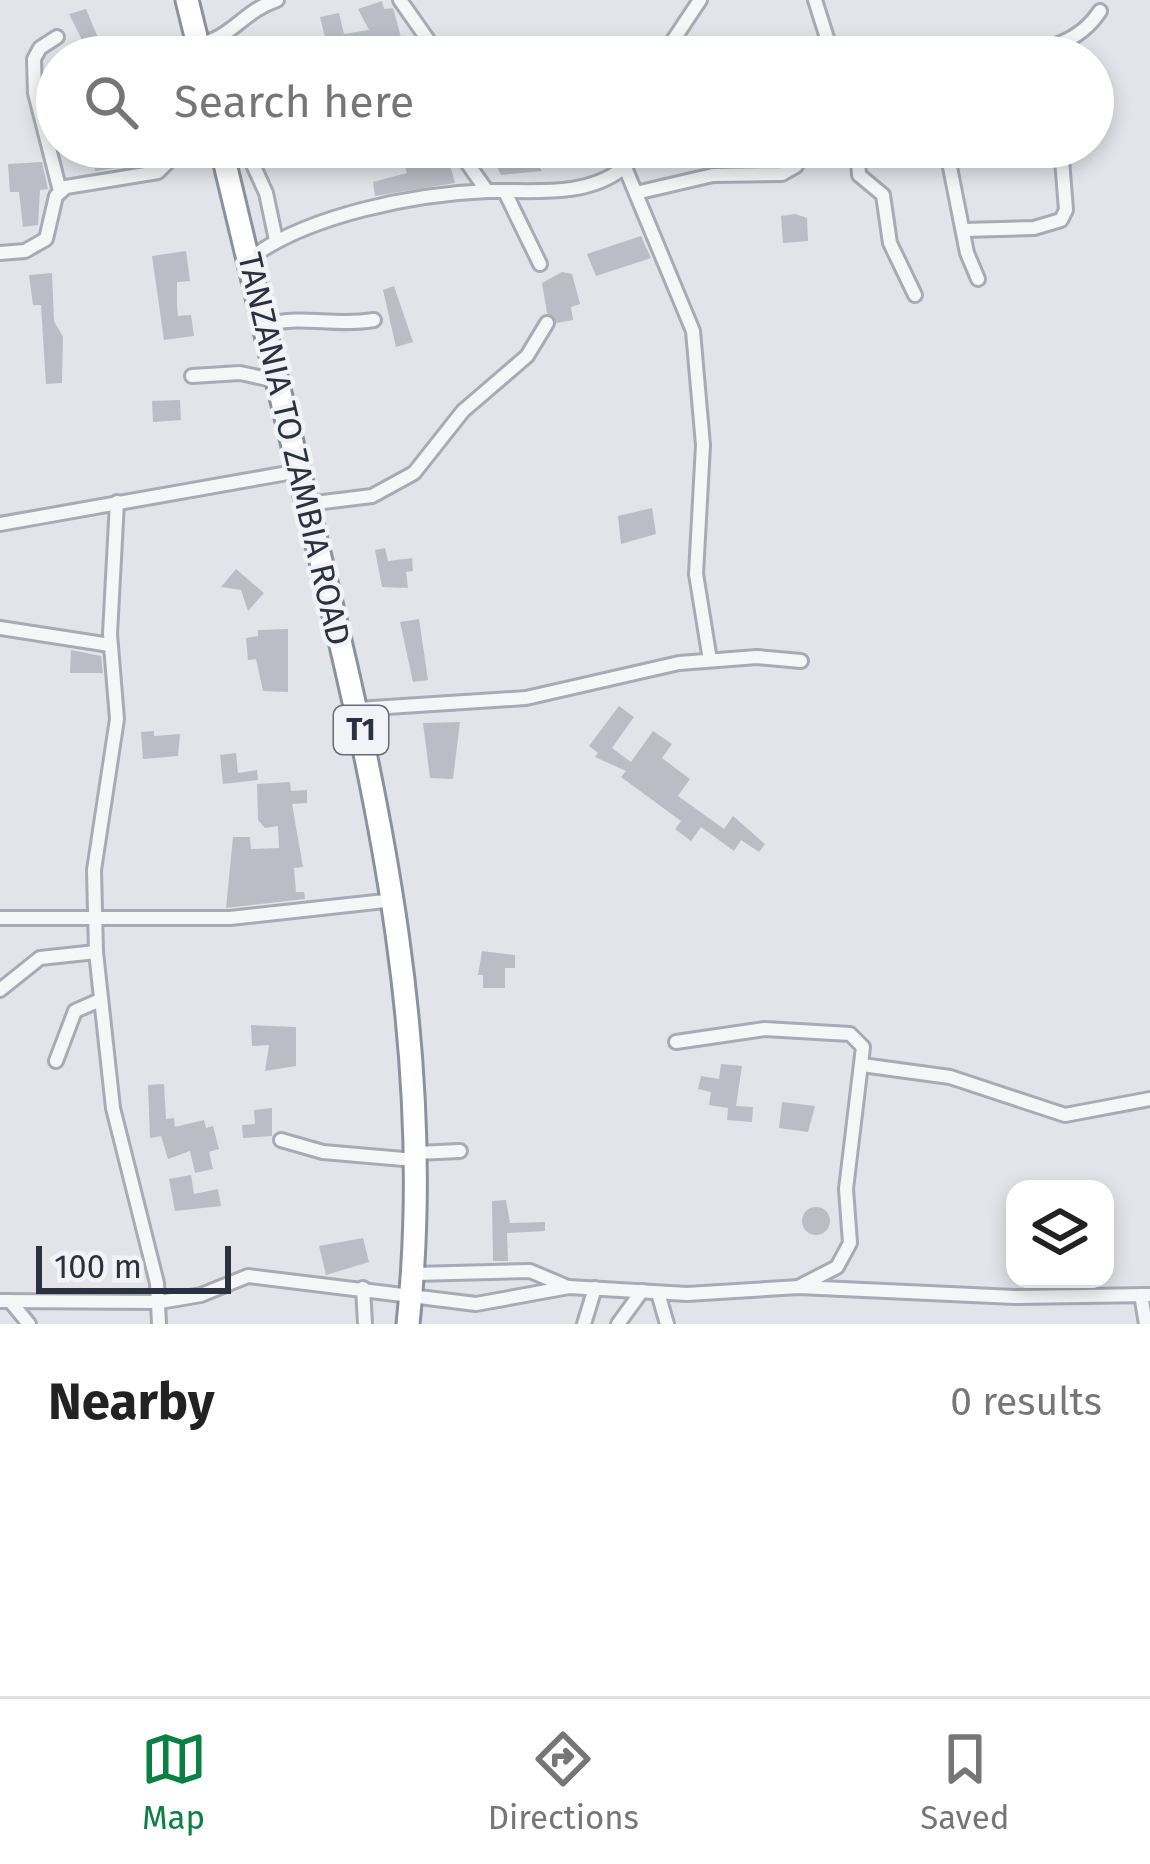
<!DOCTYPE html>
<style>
body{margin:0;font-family:"Fira Sans",sans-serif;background:#f2f2f2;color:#222}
.controls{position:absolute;right:36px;bottom:36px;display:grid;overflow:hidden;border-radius:24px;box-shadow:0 6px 18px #0003}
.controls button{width:108px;height:108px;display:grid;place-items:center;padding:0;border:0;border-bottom:3px solid #e0e0e0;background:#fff;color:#222;font:60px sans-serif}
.scale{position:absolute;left:36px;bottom:30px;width:195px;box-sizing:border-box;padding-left:12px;border:6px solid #2c3140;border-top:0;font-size:33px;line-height:42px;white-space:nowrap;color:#2c3140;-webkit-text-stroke:9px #f2f3f7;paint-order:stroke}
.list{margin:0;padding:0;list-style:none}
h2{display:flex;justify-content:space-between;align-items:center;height:156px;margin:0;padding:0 48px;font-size:51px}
h2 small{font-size:39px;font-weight:400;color:#767676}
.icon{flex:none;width:66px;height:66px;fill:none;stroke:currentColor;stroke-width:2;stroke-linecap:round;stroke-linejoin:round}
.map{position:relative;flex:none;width:1150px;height:1324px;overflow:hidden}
.search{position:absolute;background:#fff;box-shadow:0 6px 18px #0003;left:36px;right:36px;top:36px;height:132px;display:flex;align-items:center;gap:30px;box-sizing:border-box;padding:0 42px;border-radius:66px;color:#767676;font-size:45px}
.sheet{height:372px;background:#fff}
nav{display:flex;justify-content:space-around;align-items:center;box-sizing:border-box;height:168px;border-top:3px solid #e0e0e0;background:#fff;font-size:33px;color:#767676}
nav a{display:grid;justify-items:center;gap:6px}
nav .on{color:#0b8043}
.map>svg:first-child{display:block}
.building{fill:#babdc6}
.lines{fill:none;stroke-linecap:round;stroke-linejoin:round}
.minor-casing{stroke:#a8abb3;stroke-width:18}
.trunk-casing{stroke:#8b919e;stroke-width:27}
.minor{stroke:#f5f6f8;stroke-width:12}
.trunk{stroke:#fff;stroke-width:21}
.labels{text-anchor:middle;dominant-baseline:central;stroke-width:9;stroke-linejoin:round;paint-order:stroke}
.shield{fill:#f2f3f7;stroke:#676b77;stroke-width:3}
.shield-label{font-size:30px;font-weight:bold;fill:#2c3140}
.street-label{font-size:33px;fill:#2c3140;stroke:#f2f3f7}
</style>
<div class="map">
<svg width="1150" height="1324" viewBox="0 0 1150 1324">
<rect width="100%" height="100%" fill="#e2e4e9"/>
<g class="building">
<path d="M382 1 384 9 393 8 402 41 378 46 379 57H337L336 42 327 45 320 17 339 13 344 34 369 30 358 9Z"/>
<path d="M86 9 101 45 87 50 69 14Z"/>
<path d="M94 147H139L141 164 95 171Z"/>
<path d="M412 147H445L455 183 375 196 373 182 407 173 400 151Z"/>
<path d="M515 150 516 160 532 156 542 171 501 175 491 155Z"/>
<path d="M42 162 48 189 40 190 38 225 23 227 19 192H10L8 164Z"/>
<path d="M795 214 807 218 808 241 783 243 781 216Z"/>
<path d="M641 236 651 258 596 276 587 254Z"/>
<path d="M186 251 190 281 177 282V306L178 316 191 315 194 336 164 340 152 256Z"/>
<path d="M562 272 572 274 580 304 571 307 573 320 557 323 547 313 542 283Z"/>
<path d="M52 273 54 321 63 337 62 383 46 384 41 305H33L29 275Z"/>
<path d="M394 286 413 342 396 347 383 290Z"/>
<path d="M180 400 181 420 153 422 152 401Z"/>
<path d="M652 508 656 534 621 544 618 516Z"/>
<path d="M385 548 388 561 412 558 413 571 406 572 408 588 382 587 375 550Z"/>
<path d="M236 569 264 593 248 611 241 590 221 587Z"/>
<path d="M419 619 428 680 413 682 400 622Z"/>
<path d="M288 629V692L263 691 256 659 248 660 246 638 258 636V630Z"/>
<path d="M71 650 101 656 103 673H70Z"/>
<path d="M619 706 634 717 612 748 631 762 653 731 672 744 662 758 690 779 678 796 724 829 733 816 765 844 759 852 741 840 734 851 701 827 691 841 675 829 681 821 621 777 626 771 595 757 598 753 589 746Z"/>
<path d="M460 722 453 779 430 778 423 723Z"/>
<path d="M154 731V736L180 734 178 756 143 759 141 732Z"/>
<path d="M236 753 238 773 257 770 258 780 223 784 220 755Z"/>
<path d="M290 782 291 791 307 790V803L292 804 303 867 294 868 296 892H304L305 899 226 908 233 837H250L251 849 279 848 278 826 265 828 258 820 257 784Z"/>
<path d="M482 951 515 955V968H505V988H483V975H478Z"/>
<path d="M251 1025 296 1027V1066L265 1071 269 1045 252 1046Z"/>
<path d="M721 1064 742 1066 736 1106 753 1107 752 1122 727 1120 728 1108 709 1105 711 1092 698 1089 701 1076 719 1079Z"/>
<path d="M164 1084 166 1119 174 1118 175 1127 204 1120 206 1128 213 1126 219 1149 209 1152 213 1169 195 1173 190 1151 168 1159 161 1136 150 1138 148 1085Z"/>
<path d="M782 1102 815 1106 808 1132 779 1128Z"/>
<path d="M272 1108V1136L243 1138 242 1125 255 1124 254 1110Z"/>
<path d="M191 1175 194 1194 218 1189 221 1206 175 1211 169 1179Z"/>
<path d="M506 1200 510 1223 545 1222V1231L507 1233 508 1261H493L492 1201Z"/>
<circle cx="816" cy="1221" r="14"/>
<path d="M363 1238 369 1262 326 1275 319 1246Z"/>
</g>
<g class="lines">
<defs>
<g id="minor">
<path d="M400 0 440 57"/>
<path d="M815 0 833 57"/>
<path d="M57 37 40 48 34 59 35 93 60 191"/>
<path d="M198 44C231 39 243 11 277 0"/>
<path d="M662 57 700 0"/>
<path d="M997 57C1038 50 1076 48 1100 11"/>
<path d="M245 147 266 193 276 240"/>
<path d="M456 147 487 191"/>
<path d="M857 147 859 175 883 195 890 243 915 295"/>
<path d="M946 147 967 253 978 279"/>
<path d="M624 165 693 331 703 445 696 574 710 660"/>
<path d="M505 192 540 264"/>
<path d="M640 192 713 175 782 174 796 166 803 147"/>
<path d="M964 230 1034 228 1061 220 1066 210 1061 147"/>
<path d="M0 253 25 251 46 239 56 196 66 187 158 172 167 163 169 147"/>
<path d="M249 259C308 215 414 194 488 191 532 190 586 198 623 168L626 147"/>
<path d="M265 325C305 314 331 327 374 320"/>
<path d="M192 376 240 373 277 381"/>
<path d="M117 502 110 634 117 719 94 870 96 952 113 1108 157 1283 159 1324"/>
<path d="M307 504 372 496 414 473 463 411 527 356 547 323"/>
<path d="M0 524 299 471"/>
<path d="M0 628 110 645"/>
<path d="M357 709 526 698 679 663 757 657 801 661"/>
<path d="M0 918H230L394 900"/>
<path d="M0 990 40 958 96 952"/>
<path d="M676 1042 765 1029 850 1034 863 1047 846 1189 850 1243 837 1267 800 1286"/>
<path d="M56 1061 75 1011 100 1000"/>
<path d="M862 1065 950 1077 1065 1115 1150 1099"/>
<path d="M281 1140 323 1152 415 1160"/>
<path d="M416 1153 460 1151"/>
<path d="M414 1274 530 1271 568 1287"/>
<path d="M363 1288 365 1324"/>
<path d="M658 1293 667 1324"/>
<path d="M1141 1295 1146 1324"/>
<path d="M0 1301 160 1302 201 1295 248 1276 476 1304 569 1287 687 1294 799 1287 1015 1297 1150 1295"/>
<path d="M10 1301 29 1324"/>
<path d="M584 1324 595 1288"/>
<path d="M618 1324 642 1291"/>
</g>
<g id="trunk">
<path d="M187 0 201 57"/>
<path d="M221 147C253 282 286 418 319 553 381 807 436 1061 408 1324"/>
</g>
</defs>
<use href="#minor" class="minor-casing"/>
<use href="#trunk" class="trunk-casing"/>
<use href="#minor" class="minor"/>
<use href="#trunk" class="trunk"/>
</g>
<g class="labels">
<rect class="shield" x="334" y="706" width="54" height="48" rx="9"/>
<g class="shield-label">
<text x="361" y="730">T1</text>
</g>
<g class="street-label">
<text transform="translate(294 449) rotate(77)">TANZANIA TO ZAMBIA ROAD</text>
</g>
</g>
</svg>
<div class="controls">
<button><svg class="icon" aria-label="layers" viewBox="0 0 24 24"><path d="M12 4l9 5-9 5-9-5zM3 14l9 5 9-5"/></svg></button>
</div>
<div class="scale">100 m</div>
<div class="search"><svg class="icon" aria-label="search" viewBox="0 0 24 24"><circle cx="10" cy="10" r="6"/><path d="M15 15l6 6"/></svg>Search here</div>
</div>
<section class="sheet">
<h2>Nearby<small>0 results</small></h2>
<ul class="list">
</ul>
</section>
<nav>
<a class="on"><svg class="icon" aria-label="map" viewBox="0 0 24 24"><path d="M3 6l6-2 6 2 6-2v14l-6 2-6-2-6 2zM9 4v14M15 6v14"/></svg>Map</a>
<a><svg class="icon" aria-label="directions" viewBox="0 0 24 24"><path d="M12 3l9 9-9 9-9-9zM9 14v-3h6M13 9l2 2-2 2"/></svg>Directions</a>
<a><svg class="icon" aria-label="saved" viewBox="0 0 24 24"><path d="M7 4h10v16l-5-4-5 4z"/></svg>Saved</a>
</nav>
